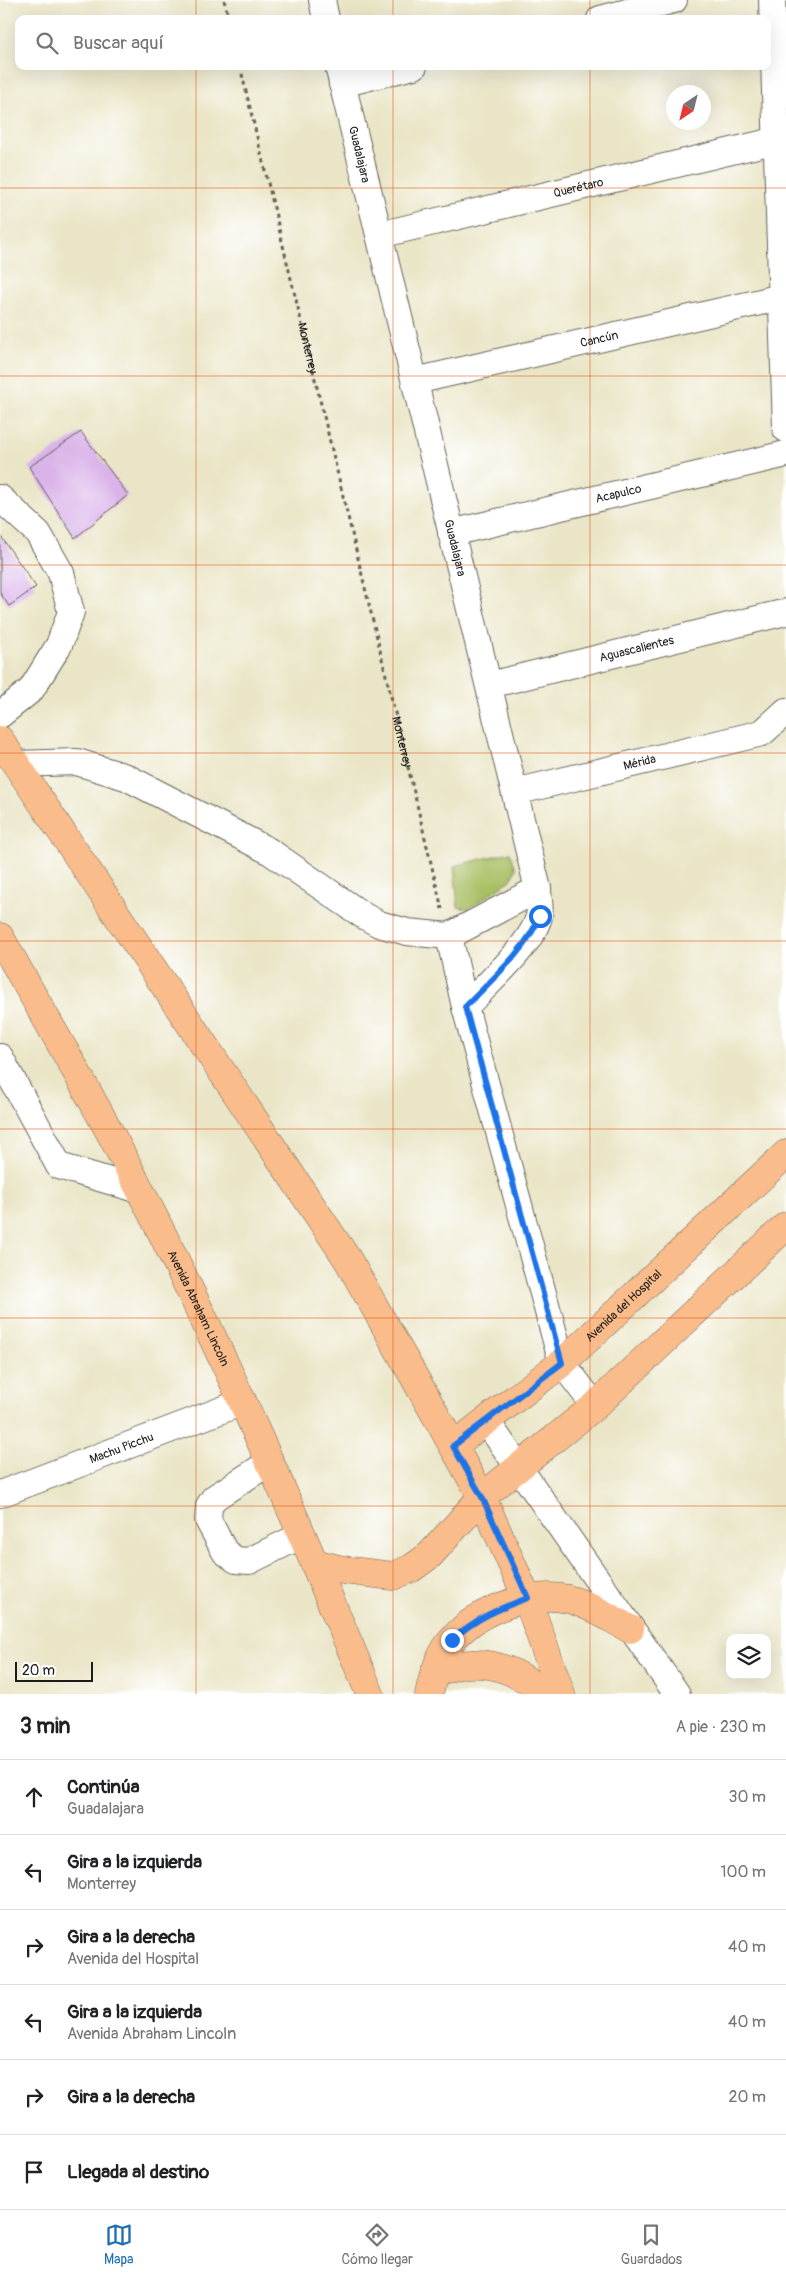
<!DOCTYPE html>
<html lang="es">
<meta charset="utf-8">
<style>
body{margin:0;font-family:Pangolin,sans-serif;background:#f6f6f6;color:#202124}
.controls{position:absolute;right:15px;bottom:15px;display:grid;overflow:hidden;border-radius:10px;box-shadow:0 5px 20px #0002}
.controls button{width:45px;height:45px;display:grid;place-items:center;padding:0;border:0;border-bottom:1px solid #e0e0e0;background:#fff;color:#202124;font:25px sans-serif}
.compass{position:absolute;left:666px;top:85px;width:45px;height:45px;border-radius:50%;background:#fff;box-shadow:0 5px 20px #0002;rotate:215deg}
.scale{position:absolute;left:15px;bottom:12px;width:78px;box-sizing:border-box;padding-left:5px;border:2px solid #1c1c1c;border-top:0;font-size:14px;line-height:18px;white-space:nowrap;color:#1c1c1c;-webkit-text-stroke:4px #fff;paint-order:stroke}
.stop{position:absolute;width:15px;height:15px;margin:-11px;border:4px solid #1a73e8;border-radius:50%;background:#fff}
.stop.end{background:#1a73e8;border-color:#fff;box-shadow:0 1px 5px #0008}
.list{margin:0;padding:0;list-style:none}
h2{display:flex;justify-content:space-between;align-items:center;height:65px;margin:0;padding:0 20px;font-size:21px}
h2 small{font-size:16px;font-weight:400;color:#757577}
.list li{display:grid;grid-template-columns:32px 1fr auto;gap:15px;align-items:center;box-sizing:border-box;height:75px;padding:0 20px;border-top:1px solid #e0e0e0}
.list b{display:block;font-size:19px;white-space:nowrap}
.list p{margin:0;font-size:16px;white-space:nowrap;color:#757577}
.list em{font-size:16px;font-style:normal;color:#757577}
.icon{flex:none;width:28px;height:28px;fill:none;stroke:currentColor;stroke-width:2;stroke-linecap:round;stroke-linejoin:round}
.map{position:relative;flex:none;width:786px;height:1694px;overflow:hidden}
.search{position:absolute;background:#fff;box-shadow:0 5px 20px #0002;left:15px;right:15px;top:15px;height:55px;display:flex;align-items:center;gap:12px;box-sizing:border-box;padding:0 18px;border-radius:10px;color:#757577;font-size:19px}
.sheet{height:515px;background:#fff}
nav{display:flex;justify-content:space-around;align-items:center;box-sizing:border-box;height:70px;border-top:1px solid #e0e0e0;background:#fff;font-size:14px;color:#757577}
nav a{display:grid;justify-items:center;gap:2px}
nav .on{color:#1f6fb2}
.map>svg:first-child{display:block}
.green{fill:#a9bf63;stroke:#626e40}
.building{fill:#dab4e9}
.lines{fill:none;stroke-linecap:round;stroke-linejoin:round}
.minor-casing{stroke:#646258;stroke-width:28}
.major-casing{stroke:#646258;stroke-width:29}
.path{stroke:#646258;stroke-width:3;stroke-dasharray:4 4;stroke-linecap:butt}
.minor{stroke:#fff;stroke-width:26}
.major{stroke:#fabc8b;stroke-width:28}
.route{stroke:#1a73e8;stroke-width:6}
.grid{fill:none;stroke:#de560d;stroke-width:1;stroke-opacity:0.55}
.labels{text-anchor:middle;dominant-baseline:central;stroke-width:4;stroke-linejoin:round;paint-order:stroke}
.street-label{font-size:12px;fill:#1c1c1c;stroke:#fff}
</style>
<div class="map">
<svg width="786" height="1694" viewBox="0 0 786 1694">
<rect width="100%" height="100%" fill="#fff"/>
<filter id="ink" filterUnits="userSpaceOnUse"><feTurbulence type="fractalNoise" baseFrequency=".02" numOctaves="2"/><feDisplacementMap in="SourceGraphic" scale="10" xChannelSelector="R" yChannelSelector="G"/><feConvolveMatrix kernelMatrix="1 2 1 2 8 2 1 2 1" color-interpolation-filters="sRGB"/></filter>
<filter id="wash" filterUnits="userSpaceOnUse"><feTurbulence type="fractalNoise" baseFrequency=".0096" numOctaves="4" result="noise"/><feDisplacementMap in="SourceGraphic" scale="20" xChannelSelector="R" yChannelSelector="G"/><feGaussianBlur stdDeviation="1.12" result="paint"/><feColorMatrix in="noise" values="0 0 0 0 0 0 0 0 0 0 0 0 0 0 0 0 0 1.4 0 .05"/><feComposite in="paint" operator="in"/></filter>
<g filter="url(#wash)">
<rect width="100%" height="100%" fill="#eae5c6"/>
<path class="green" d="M510 852 516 869 511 880 468 909 458 907 454 866Z"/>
<g id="blocks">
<g class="building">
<path d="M81 432 128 495 75 538 29 467Z"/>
<path d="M0 535 36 587 9 606 0 593Z"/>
</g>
</g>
</g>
<g filter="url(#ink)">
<use href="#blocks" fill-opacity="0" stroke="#646258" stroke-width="1"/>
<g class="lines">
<defs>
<g id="minor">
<path d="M322 0 326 19"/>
<path d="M772 0 786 429"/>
<path d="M600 19 674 0"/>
<path id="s2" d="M338 66 538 889C538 897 541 908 539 916 533 944 485 986 465 1007"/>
<path d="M342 84 414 66"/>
<path id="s3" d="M379 235 778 140"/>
<path id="s4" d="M415 381 782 297"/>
<path d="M0 498 38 533 61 573 71 612 59 645 31 690 0 715"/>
<path id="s5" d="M451 533 786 454"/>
<path id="s6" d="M489 685 786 612"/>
<path d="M16 764 77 762 126 777 269 851 364 916 379 924 407 932 449 936 538 889"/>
<path id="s7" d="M515 792 762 733 786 711"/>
<path d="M449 936 465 1007 562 1363 595 1406"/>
<path d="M0 1057 59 1166 140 1190"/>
<path d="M487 1422 677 1694"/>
<path d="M270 1462 214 1498 209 1506 208 1520 225 1552 236 1560 249 1561 302 1535"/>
<path id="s8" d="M0 1494 243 1402"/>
</g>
<g id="major">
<path d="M0 740 348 1260 482 1497 527 1598 561 1694"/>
<path id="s9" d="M0 937C41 1011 85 1084 124 1159 215 1333 294 1513 370 1694"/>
<path id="s10" d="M453 1446 562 1363 786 1154"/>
<path d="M315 1563 343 1570 393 1576 412 1568 430 1555 482 1497 595 1406 786 1226"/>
<path d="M434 1674C473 1654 513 1665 544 1694"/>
<path d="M429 1694C433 1675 440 1653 453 1639 479 1609 530 1591 568 1599 589 1604 611 1619 630 1629"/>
</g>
</defs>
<use href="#minor" class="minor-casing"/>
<use href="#major" class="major-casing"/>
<g class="path">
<path d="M224 0 229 19"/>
<path id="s1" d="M240 66 442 909"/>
</g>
<use href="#minor" class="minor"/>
<use href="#major" class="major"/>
</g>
</g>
<g class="lines" filter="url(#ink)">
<path class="route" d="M452 1640C474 1619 500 1608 528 1598L482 1497 453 1446 562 1363 465 1007C492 979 525 952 540 916"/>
</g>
<path class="grid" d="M196 0V19M393 0V19M590 0V19M196 66V1694M393 66V1694M590 66V1694M0 188H786M0 376H786M0 565H786M0 753H786M0 941H786M0 1129H786M0 1318H786M0 1506H786"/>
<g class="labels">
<g class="street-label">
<text stroke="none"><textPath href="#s2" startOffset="91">Guadalajara</textPath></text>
<text stroke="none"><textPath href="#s3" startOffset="205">Querétaro</textPath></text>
<text stroke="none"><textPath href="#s4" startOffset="189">Cancún</textPath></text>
<text stroke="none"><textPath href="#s1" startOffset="290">Monterrey</textPath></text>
<text stroke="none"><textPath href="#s5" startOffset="172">Acapulco</textPath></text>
<text stroke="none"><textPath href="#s2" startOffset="496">Guadalajara</textPath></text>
<text stroke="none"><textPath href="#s6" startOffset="152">Aguascalientes</textPath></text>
<text stroke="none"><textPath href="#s1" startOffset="695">Monterrey</textPath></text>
<text stroke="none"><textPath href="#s7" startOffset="128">Mérida</textPath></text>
<text stroke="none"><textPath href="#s10" startOffset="221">Avenida del Hospital</textPath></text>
<text stroke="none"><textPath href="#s9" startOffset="421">Avenida Abraham Lincoln</textPath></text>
<text stroke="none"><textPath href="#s8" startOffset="130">Machu Picchu</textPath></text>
</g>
</g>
</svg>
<div class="controls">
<button><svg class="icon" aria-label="layers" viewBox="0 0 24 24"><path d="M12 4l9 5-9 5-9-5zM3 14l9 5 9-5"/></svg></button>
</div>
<svg class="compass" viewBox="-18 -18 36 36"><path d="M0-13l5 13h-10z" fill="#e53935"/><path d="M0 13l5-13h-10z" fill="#757577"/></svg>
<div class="scale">20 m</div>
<div class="stop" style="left:540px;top:916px"></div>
<div class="stop end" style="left:452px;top:1640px"></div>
<div class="search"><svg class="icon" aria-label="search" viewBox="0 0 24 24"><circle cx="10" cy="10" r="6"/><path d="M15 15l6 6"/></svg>Buscar aquí</div>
</div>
<section class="sheet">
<h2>3 min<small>A pie · 230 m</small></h2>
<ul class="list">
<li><svg class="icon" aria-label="ahead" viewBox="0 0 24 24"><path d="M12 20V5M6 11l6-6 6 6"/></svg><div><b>Continúa</b><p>Guadalajara</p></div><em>30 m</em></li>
<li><svg class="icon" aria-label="left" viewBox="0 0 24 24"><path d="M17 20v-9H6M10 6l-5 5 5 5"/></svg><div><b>Gira a la izquierda</b><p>Monterrey</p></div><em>100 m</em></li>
<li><svg class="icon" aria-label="right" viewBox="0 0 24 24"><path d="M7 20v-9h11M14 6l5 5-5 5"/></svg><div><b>Gira a la derecha</b><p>Avenida del Hospital</p></div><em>40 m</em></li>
<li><svg class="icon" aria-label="left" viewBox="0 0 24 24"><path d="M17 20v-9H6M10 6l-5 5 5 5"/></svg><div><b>Gira a la izquierda</b><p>Avenida Abraham Lincoln</p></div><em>40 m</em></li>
<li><svg class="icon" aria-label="right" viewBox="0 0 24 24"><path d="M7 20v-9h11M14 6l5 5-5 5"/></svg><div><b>Gira a la derecha</b></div><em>20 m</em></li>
<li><svg class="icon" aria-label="arrive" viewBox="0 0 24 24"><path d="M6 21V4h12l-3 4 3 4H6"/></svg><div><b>Llegada al destino</b></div></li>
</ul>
</section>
<nav>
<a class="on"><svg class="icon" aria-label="map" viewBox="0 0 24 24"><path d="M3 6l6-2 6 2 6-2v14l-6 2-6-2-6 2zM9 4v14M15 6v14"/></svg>Mapa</a>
<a><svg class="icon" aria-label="directions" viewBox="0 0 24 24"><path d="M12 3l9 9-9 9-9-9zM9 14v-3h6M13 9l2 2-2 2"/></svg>Cómo llegar</a>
<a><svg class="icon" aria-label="saved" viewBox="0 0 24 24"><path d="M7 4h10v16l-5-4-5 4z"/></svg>Guardados</a>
</nav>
